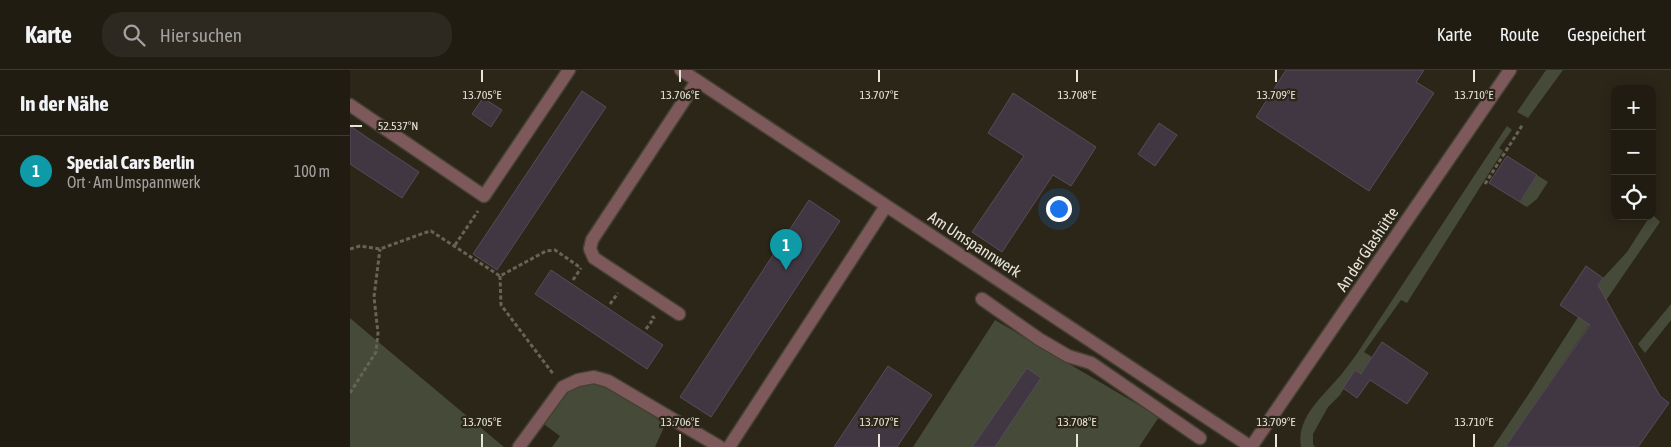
<!DOCTYPE html>
<html lang="de">
<meta charset="utf-8">
<style>
body{margin:0;font-family:"Asap Condensed",sans-serif;background:#2d2920;color:#f1f3f6}
.controls{position:absolute;right:15px;top:15px;display:grid;overflow:hidden;border-radius:10px;box-shadow:0 2px 12px #0003}
.controls button{width:45px;height:45px;display:grid;place-items:center;padding:0;border:0;border-bottom:1px solid #3d3a32;background:#201c12;color:#f1f3f6;font:25px sans-serif}
.you{position:absolute;left:708px;top:138px;width:18px;height:18px;margin:-12px;border:4px solid #fff;border-radius:50%;background:#1a73e8;box-shadow:0 0 0 8px #1a73e833}
.badge{display:grid;place-items:center;width:32px;height:32px;border-radius:50%;background:#bca0f2;color:#fff;font-size:16px;font-weight:700}
.pin{position:absolute;translate:-50% -41px;filter:drop-shadow(0 1px 2px #0008)}
.pin::after{content:'';position:absolute;top:26px;width:18px;height:15px;background:inherit;clip-path:polygon(0 0,100% 0,50% 100%)}
.list{margin:0;padding:0;list-style:none}
h2{display:flex;justify-content:space-between;align-items:center;height:65px;margin:0;padding:0 20px;font-size:21px}
h2 small{font-size:16px;font-weight:400;color:#a2a19f}
.list li{display:grid;grid-template-columns:32px 1fr auto;gap:15px;align-items:center;box-sizing:border-box;height:70px;padding:0 20px;border-top:1px solid #3d3a32}
.list b{display:block;font-size:19px;white-space:nowrap}
.list p{margin:0;font-size:16px;white-space:nowrap;color:#a2a19f}
.list em{font-size:16px;font-style:normal;color:#a2a19f}
.icon{flex:none;width:28px;height:28px;fill:none;stroke:currentColor;stroke-width:2;stroke-linecap:round;stroke-linejoin:round}
.map{position:relative;flex:none;width:1321px;height:377px;overflow:hidden}
header{display:flex;align-items:center;gap:30px;box-sizing:border-box;height:70px;padding:0 25px;background:#201c12;border-bottom:1px solid #3d3a32}
header strong{font-size:24px}
nav{display:flex;gap:28px;margin-inline-start:auto;font-size:18px}
.search{width:350px;height:45px;background:#2d2920;display:flex;align-items:center;gap:12px;box-sizing:border-box;padding:0 18px;border-radius:20px;color:#a2a19f;font-size:19px}
main{display:flex}
aside{flex:1;background:#201c12}
.map>svg:first-child{display:block}
.green{fill:#464a38}
.building{fill:#413743;stroke:#574c58}
.lines{fill:none;stroke-linecap:round;stroke-linejoin:round}
.minor-casing{stroke:#454133;stroke-width:15}
.path{stroke:#676356;stroke-width:3;stroke-dasharray:4 2.5;stroke-linecap:butt}
.minor{stroke:#7e595c;stroke-width:12}
.ticks{fill:none;stroke:#e7e4db;stroke-width:2}
.labels{text-anchor:middle;dominant-baseline:central;stroke-width:4.5;stroke-linejoin:round;paint-order:stroke}
.street-label{font-size:16px;fill:#e7e4db;stroke:#2b2618}
.ticks-label{font-size:12px;text-anchor:middle;fill:#e7e4db;stroke:#2b2618;stroke-width:4.5;stroke-linejoin:round;paint-order:stroke}
</style>
<header>
<strong>Karte</strong>
<div class="search"><svg class="icon" aria-label="search" viewBox="0 0 24 24"><circle cx="10" cy="10" r="6"/><path d="M15 15l6 6"/></svg>Hier suchen</div>
<nav><a>Karte</a><a>Route</a><a>Gespeichert</a></nav>
</header>
<main>
<aside>
<h2>In der Nähe<small></small></h2>
<ul class="list">
<li><span class="badge" style="background:#0f9aa8">1</span><div><b>Special Cars Berlin</b><p>Ort · Am Umspannwerk</p></div><em>100 m</em></li>
</ul>
</aside>
<div class="map">
<svg width="1321" height="377" viewBox="0 0 1321 377">
<rect width="100%" height="100%" fill="#2b2618"/>
<g class="green">
<path d="M1196 0H1213L1178 48 1167 42Z"/>
<path d="M1157 56 1162 60 1149 78 1153 81 1057 233 1051 230 1014 282 1022 287 1011 304 1005 300 990 325 978 337 963 364V374L965 377H951C945 346 978 322 994 301 998 296 1002 290 1006 285Z"/>
<path d="M1187 105 1198 112 1187 129 1177 137 1170 133Z"/>
<path d="M1302 144 1310 152 1155 377H1143L1182 319 1253 208 1277 182 1300 146H1302Z"/>
<path d="M1321 234V250L1295 283 1288 274Z"/>
<path d="M0 248 20 265 154 377H0Z"/>
<path d="M645 250 809 347 789 377H563Z"/>
<path d="M243 313 250 314 309 345 306 348 315 355 305 377H202L210 366 195 355 192 351 220 318Z"/>
</g>
<g class="building">
<path d="M936 0H1074L1066 12 1084 23 1019 121 906 47Z"/>
<path d="M232 21 256 37 147 200 123 184Z"/>
<path d="M663 23 746 77 721 116 703 105 652 182 622 162 674 86 638 63Z"/>
<path d="M133 28 152 40 141 57 122 44Z"/>
<path d="M809 53 827 65 805 96 788 84Z"/>
<path d="M0 56 69 102 52 128 0 94Z"/>
<path d="M1157 86 1187 105 1170 132 1139 113Z"/>
<path d="M459 130 490 151 361 347 330 327Z"/>
<path d="M1236 196 1253 208 1248 215 1310 326 1319 333 1288 377H1155L1240 255 1210 235Z"/>
<path d="M201 200 313 275 297 299 185 224Z"/>
<path d="M1032 272 1078 303 1057 334 1020 310 1007 328 993 318 1005 300 1011 304Z"/>
<path d="M538 296 582 325 547 377H484Z"/>
<path d="M677 298 691 308 645 377H622Z"/>
</g>
<g class="lines">
<defs>
<g id="minor">
<path d="M331 0 901 377"/>
<path d="M0 35 134 126 219 0"/>
<path d="M632 229 689 269 718 286 741 293 850 368"/>
<path d="M329 244 244 188 240 179 242 170 347 11"/>
<path d="M169 377 213 317 228 310 244 307 258 311 370 377"/>
<path d="M379 377 536 136"/>
<path d="M901 377 1160 0"/>
</g>
</defs>
<use href="#minor" class="minor-casing"/>
<g class="path">
<path d="M1135 114 1173 54"/>
<path d="M105 175 128 141"/>
<path d="M0 179 10 176 30 179 74 163 81 161 150 206 196 181 205 180 231 198"/>
<path d="M150 206 151 235 204 305"/>
<path d="M223 210 231 198"/>
<path d="M260 234 268 223"/>
<path d="M296 259 304 248 302 246"/>
<path d="M0 323 26 282 28 263 24 227 30 179"/>
</g>
<use href="#minor" class="minor"/>
</g>
<path class="ticks" d="M132 0V12M330 0V12M529 0V12M727 0V12M926 0V12M1124 0V12M0 56H12M132 364V377M330 364V377M529 364V377M727 364V377M926 364V377M1124 364V377"/>
<g class="labels">
<g class="street-label">
<text transform="translate(625 174) rotate(33)">Am Umspannwerk</text>
<text transform="translate(1017 179) rotate(-56)">An der Glashütte</text>
</g>
</g>
<g class="ticks-label">
<text x="132" y="29">13.705°E</text>
<text x="330" y="29">13.706°E</text>
<text x="529" y="29">13.707°E</text>
<text x="727" y="29">13.708°E</text>
<text x="926" y="29">13.709°E</text>
<text x="1124" y="29">13.710°E</text>
<text x="48" y="60">52.537°N</text>
<text x="132" y="356">13.705°E</text>
<text x="330" y="356">13.706°E</text>
<text x="529" y="356">13.707°E</text>
<text x="727" y="356">13.708°E</text>
<text x="926" y="356">13.709°E</text>
<text x="1124" y="356">13.710°E</text>
</g>
</svg>
<div class="controls">
<button>+</button>
<button>−</button>
<button><svg class="icon" aria-label="locate" viewBox="0 0 24 24"><circle cx="12" cy="12" r="6"/><path d="M12 2v4M12 18v4M2 12h4M18 12h4"/></svg></button>
</div>
<div class="you"></div>
<div class="pin badge" style="left:436px;top:200px;background:#0f9aa8">1</div>
</div>
</main>
